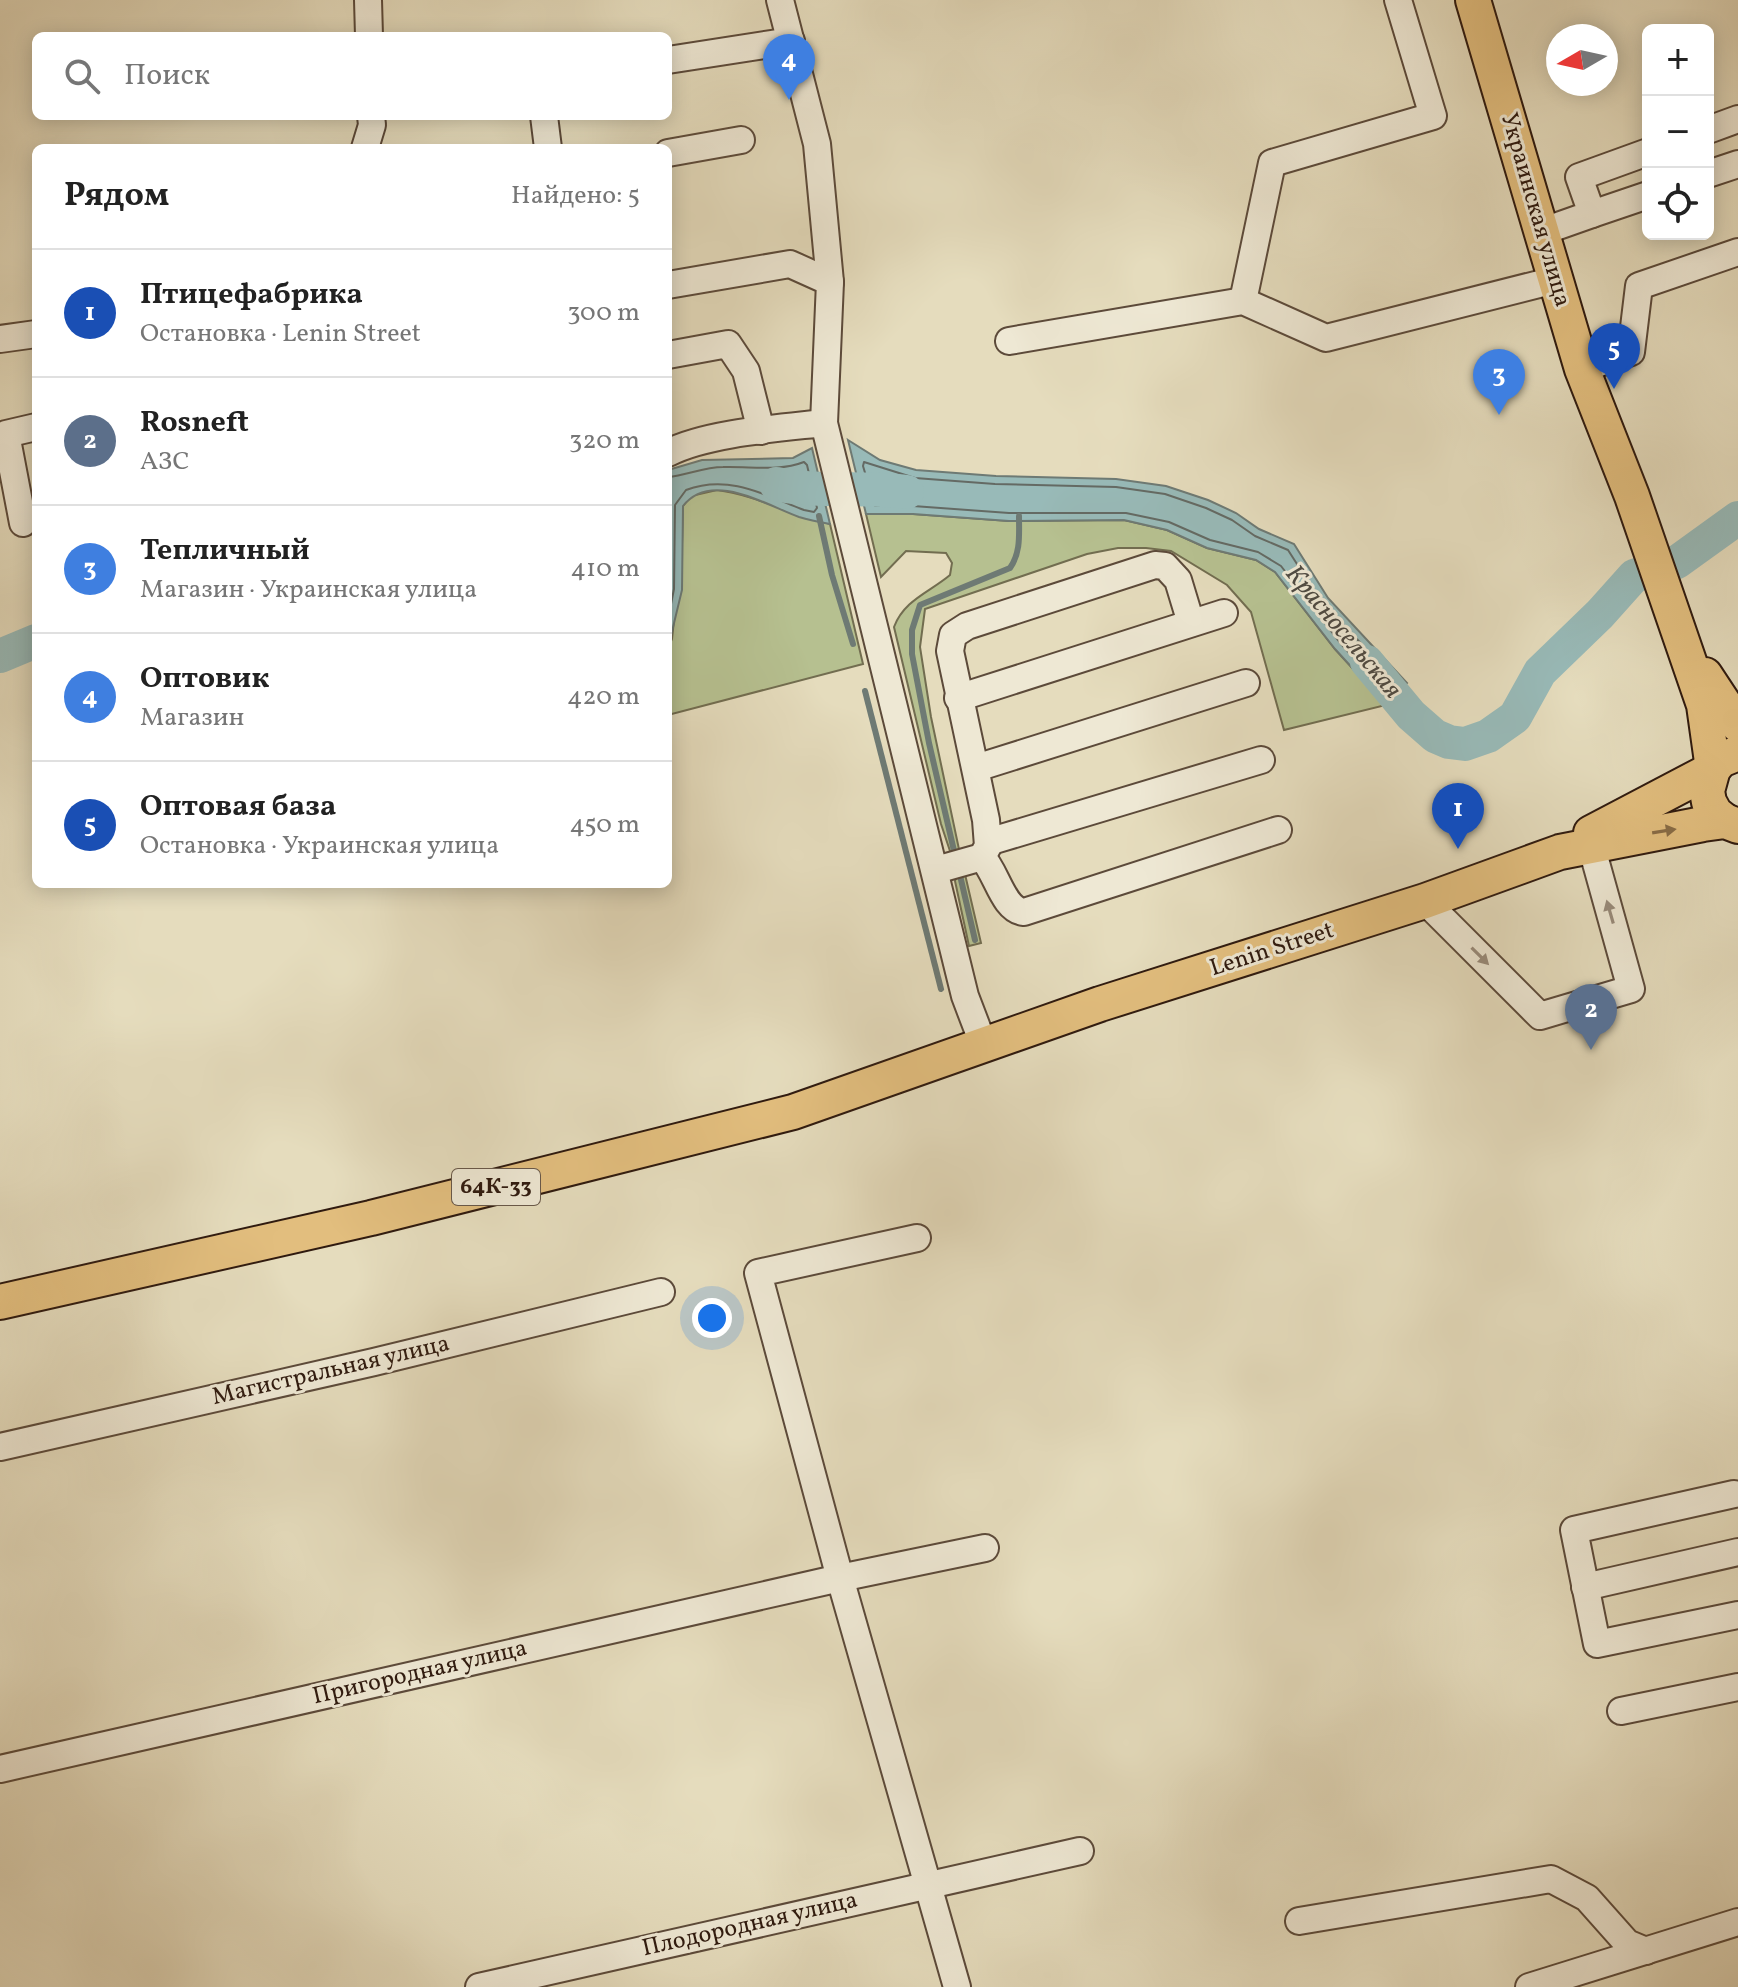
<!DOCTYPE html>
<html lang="ru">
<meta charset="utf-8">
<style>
body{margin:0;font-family:Vollkorn,serif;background:#f6f6f6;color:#222}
.controls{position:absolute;right:24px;top:24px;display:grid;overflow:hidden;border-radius:12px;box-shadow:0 4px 20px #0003}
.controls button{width:72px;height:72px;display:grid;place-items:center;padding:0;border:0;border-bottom:2px solid #e0e0e0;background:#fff;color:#222;font:40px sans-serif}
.compass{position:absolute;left:1546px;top:24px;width:72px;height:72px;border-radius:50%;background:#fff;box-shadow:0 4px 20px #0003;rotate:261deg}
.you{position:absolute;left:712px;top:1318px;width:28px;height:28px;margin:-20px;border:6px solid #fff;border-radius:50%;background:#1a73e8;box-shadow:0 0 0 12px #1a73e833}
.badge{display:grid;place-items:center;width:52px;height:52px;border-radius:50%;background:#8f2418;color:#fff;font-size:26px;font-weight:700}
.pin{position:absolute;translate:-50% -66px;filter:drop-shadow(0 2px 4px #0008)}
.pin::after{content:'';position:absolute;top:42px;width:28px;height:24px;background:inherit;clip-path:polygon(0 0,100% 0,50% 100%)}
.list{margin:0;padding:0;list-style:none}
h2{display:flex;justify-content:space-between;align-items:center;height:104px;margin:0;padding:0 32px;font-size:34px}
h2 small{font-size:26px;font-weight:400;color:#767676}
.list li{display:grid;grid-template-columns:52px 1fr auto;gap:24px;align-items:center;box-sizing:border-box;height:128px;padding:0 32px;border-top:2px solid #e0e0e0}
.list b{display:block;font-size:30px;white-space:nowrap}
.list p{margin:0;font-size:26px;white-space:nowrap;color:#767676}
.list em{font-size:26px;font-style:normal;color:#767676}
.icon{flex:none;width:44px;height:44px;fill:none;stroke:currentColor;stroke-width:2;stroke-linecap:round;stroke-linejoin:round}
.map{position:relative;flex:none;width:1738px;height:1987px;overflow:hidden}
.search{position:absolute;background:#fff;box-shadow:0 4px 20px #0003;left:32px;top:32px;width:640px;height:88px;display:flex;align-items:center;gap:20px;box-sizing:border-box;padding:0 28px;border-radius:12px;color:#767676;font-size:30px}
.panel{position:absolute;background:#fff;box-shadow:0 4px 20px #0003;left:32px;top:144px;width:640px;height:744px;border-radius:12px}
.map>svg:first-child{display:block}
.green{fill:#b6c090;stroke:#726d50;stroke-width:2}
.water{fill:#98bab8;stroke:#6e7a74;stroke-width:2}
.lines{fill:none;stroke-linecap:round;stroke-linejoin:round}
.shore{stroke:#646a64;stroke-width:2}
.stream{stroke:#6e7a74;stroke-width:6}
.river{stroke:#98bab8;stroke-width:34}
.minor-casing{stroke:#5c4a3a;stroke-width:30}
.major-casing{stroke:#2f1a0f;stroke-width:38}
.minor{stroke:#eee8d4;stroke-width:26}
.major{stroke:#e2be7e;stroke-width:34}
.oneway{fill:#886c46}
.oneway2{fill:#988b7b}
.labels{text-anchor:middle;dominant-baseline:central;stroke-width:6;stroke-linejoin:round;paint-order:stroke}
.shield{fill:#eee8d4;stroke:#68584a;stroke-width:2}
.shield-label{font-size:22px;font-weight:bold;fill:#2f1a0f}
.street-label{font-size:24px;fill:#2f1a0f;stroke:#eee8d4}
.water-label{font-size:26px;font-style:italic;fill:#4e4a42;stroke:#eee8d4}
</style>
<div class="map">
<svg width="1738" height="1987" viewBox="0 0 1738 1987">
<rect width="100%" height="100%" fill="#e5dcbd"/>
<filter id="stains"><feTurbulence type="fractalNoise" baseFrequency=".0025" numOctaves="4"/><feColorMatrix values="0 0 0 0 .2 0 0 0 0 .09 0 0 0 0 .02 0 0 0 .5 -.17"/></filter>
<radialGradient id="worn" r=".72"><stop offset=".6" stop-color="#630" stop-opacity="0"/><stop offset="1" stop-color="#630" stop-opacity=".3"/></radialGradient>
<g class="green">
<path d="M717 490C756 495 791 515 830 524L863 664 668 715V648L672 639 682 544 683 506 691 496Z"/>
<path d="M866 514H913L1009 521 1124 520 1167 530 1207 548 1256 560 1275 572 1335 649 1386 705 1284 730 1251 612 1227 585 1171 551 1146 548H1118L1087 554 925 609 920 647 931 717 960 854H951L941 824 894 627C904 600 930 592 950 575L952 563 946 553 906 551 881 577Z"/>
<path d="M964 870 981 943 969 946 955 881 957 874Z"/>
</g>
<g class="water">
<path d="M848 440 880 460 916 470 996 476 1116 479 1166 486 1208 500 1236 513 1259 529 1294 544 1328 598 1407 683 1386 705 1335 649 1275 572 1256 560 1207 548 1167 530 1124 520 1009 521 913 514H866Z"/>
<path d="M812 448 830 524C819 522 809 520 799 517 766 505 711 470 683 506L682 590 668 648V470L702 460 793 458Z"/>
</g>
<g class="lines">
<g class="shore">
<path d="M864 462 915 478 995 484 1116 487 1165 494 1206 508 1232 520 1255 536 1288 550 1322 603 1376 659 1394 684 1388 691 1384 690 1341 644 1281 566 1258 552 1210 540 1169 522 1126 513H1009L913 506H875L863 466Z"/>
<path d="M798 476 804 493 801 497 767 483 770 478Z"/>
<path d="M668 477C687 475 704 467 723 467 751 466 778 472 804 462L807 465 817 508 814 512 804 510C765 495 729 474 686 490L675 505 674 589 668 619"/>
<path d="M879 479 914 488 916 493 913 496H882L877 483Z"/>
</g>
<g class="stream">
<path d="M819 516 832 575 853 644"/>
<path d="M865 691 941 989"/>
<path d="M955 855 929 743 912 654V630L920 605 1010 568C1021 552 1019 535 1019 516"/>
<path d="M959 871 975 940"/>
</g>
<g class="river">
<path d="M776 484C819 493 864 486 907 492"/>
<path d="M0 656 36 641"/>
<path d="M1367 662 1411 715 1435 736 1449 742 1465 744 1488 736 1515 717 1540 672 1600 614 1634 576 1677 562 1738 518"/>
</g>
<defs>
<g id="minor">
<path d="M368 0 369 36"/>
<path d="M780 0 817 144 830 282"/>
<path d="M668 60 791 41"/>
<path d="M544 116 548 148"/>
<path d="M1708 130 1738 119"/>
<path d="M365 148 372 125 371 116"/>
<path d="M668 153 741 140"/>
<path d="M1708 174 1738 164"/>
<path d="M1592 214 1648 195"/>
<path d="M1541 232 1592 214 1579 177 1648 152"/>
<path d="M668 285 790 264 830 282 824 423 965 996 984 1046"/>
<path d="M1243 301 1272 163 1433 116 1398 0"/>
<path d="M0 339 36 334"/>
<path d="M1009 341 1243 301 1326 338 1555 280"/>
<path d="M668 355 728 344 746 371 761 431"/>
<path d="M1582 369 1631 352 1639 286 1738 252"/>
<path d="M668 453C706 433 780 428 824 423"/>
<path d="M23 523 6 434 36 427"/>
<path d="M958 698 1224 613"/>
<path d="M976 768 1246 683"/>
<path d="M988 842 1261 760"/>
<path d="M982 857C997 873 1003 910 1024 912L1278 830"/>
<path d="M936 870 982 857 988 846 986 820 950 651 953 635 967 626 1155 565 1165 566 1178 580 1191 623"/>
<path d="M1425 901 1540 1016 1631 989 1591 845"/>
<path d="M917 1238 758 1273 840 1578 957 1987"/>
<path d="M0 1447 374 1362 661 1292"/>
<path d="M1734 1494 1574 1530 1597 1644 1738 1615"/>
<path d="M1585 1587 1738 1552"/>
<path d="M1621 1711 1738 1687"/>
<path d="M0 1769 840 1578 985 1548"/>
<path d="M1299 1921 1551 1879 1587 1898 1627 1943 1646 1951"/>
<path d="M479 1987 1080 1851"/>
<path d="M1529 1987 1738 1922"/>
</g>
<g id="major">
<path d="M1473 0 1582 369 1632 496 1704 705 1713 769 1707 791 1709 802 1715 813 1725 821"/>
<path d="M1705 675 1738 725"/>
<path d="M1591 833 1713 769 1721 760 1738 753"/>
<path d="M0 1302 371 1218 793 1112 1100 1004 1425 901 1560 852 1703 824 1725 821 1738 826"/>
</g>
</defs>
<use href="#minor" class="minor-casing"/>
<use href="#major" class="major-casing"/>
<use href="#minor" class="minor"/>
<use href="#major" class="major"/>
</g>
<defs><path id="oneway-solid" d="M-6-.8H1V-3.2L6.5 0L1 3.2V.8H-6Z" transform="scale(2)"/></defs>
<use class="oneway" href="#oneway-solid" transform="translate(1664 831) rotate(-9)"/>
<g class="oneway2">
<use href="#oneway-solid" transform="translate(1610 912) rotate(-106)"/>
<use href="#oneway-solid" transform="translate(1480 956) rotate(45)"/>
</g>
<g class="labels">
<rect class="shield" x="452" y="1169" width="88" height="36" rx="6"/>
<g class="shield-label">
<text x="496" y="1187">64К-33</text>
</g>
<g class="street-label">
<text transform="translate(1535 210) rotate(74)">Украинская улица</text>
<text transform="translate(1272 950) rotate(-18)">Lenin Street</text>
<text transform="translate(331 1371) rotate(-13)">Магистральная улица</text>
<text transform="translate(420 1673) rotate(-13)">Пригородная улица</text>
<text transform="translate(750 1925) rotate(-13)">Плодородная улица</text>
</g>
<g class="water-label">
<text transform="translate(1343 632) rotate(50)">Красносельская</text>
</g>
</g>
<rect width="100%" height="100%" filter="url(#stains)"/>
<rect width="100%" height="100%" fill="url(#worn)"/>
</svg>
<div class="controls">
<button>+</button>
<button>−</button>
<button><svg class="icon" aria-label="locate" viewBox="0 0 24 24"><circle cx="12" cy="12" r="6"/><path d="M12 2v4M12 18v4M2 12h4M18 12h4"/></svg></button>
</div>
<svg class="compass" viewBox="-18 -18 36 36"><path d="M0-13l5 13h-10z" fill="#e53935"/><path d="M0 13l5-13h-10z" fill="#767676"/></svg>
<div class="you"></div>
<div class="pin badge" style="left:1458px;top:849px;background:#1a4fb4">1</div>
<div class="pin badge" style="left:1591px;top:1050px;background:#5c6f8a">2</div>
<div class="pin badge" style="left:1499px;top:415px;background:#3f7fe0">3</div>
<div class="pin badge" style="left:789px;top:100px;background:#3f7fe0">4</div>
<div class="pin badge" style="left:1614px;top:389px;background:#1a4fb4">5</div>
<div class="search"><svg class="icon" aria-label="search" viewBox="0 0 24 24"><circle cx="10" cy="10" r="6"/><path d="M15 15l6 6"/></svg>Поиск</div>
<section class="panel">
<h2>Рядом<small>Найдено: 5</small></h2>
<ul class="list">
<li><span class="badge" style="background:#1a4fb4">1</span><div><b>Птицефабрика</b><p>Остановка · Lenin Street</p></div><em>300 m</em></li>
<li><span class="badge" style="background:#5c6f8a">2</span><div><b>Rosneft</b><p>АЗС</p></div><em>320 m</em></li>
<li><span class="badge" style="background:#3f7fe0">3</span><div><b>Тепличный</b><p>Магазин · Украинская улица</p></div><em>410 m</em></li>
<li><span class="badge" style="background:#3f7fe0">4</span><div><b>Оптовик</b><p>Магазин</p></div><em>420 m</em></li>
<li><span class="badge" style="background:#1a4fb4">5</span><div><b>Оптовая база</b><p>Остановка · Украинская улица</p></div><em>450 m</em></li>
</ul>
</section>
</div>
